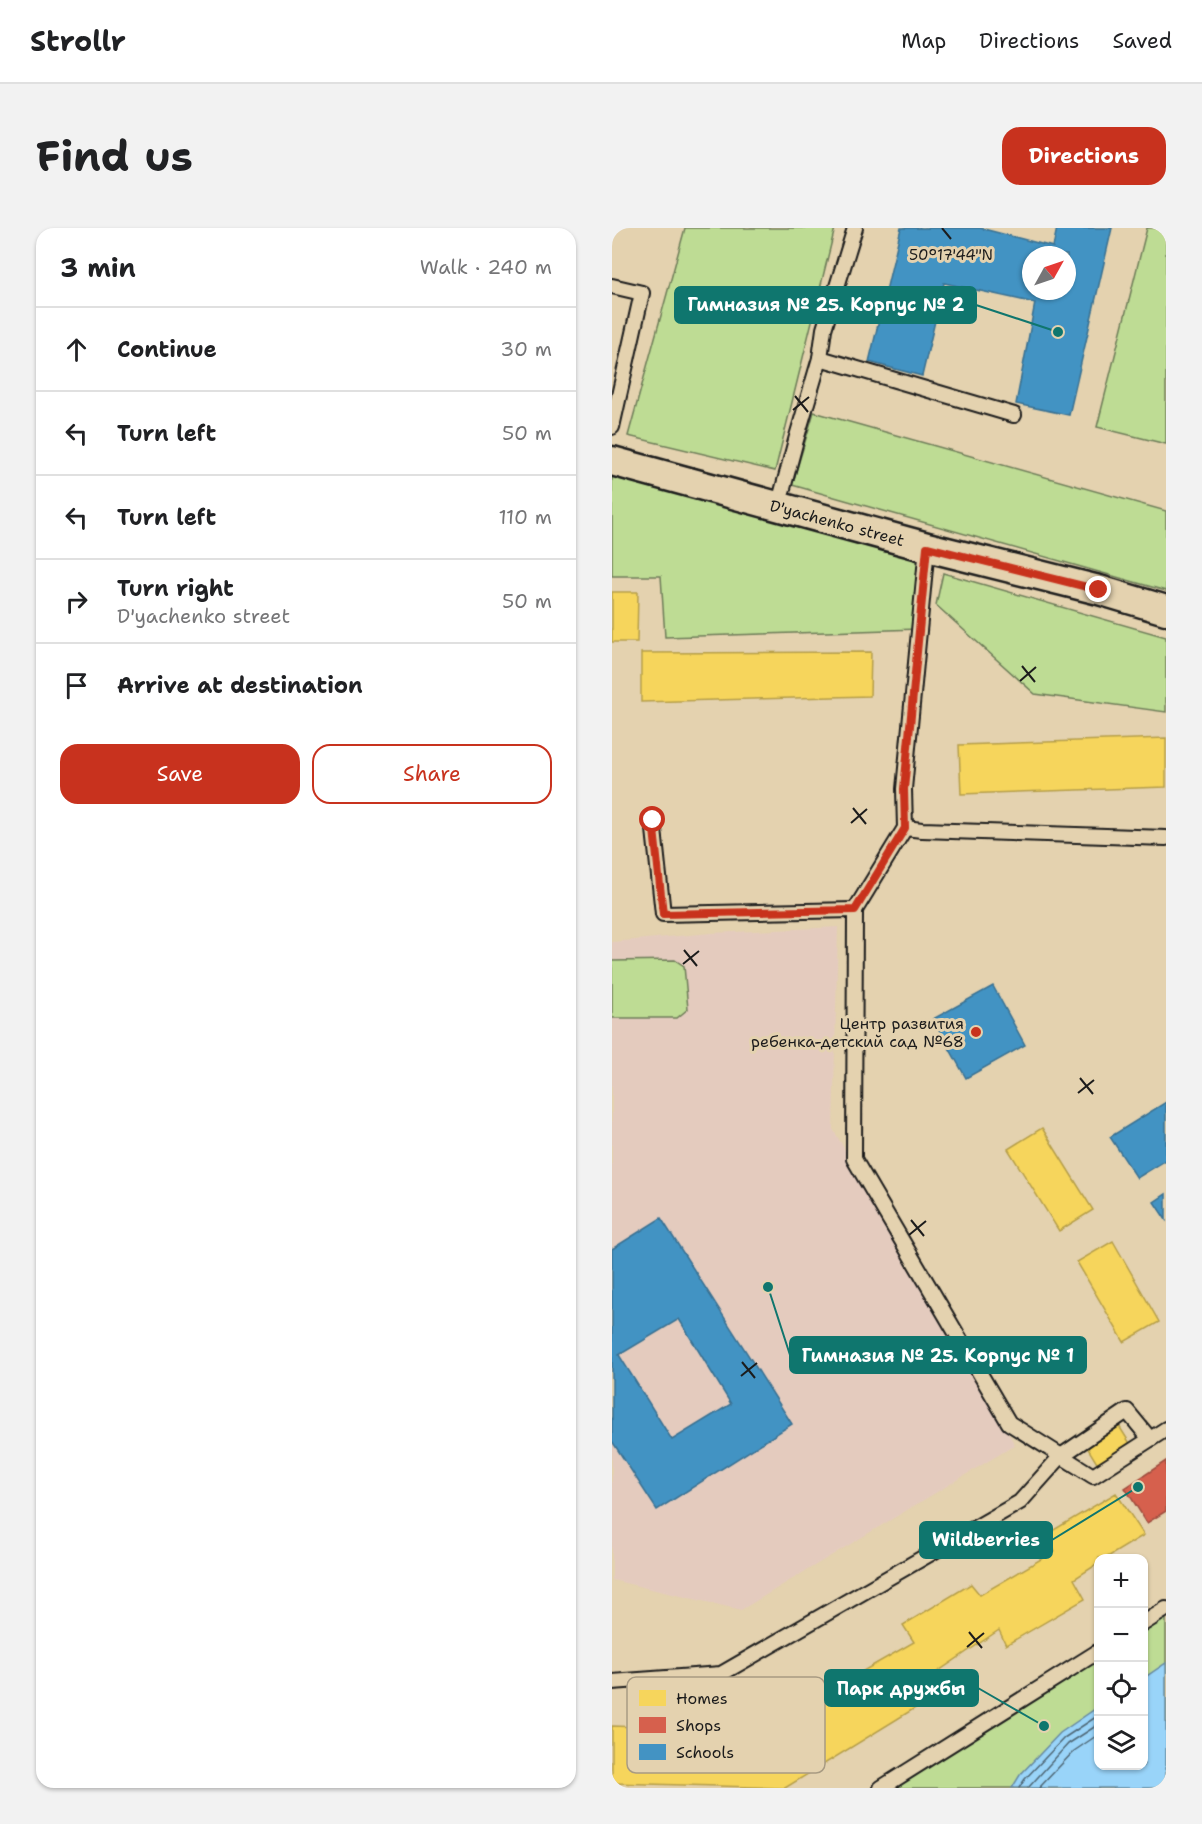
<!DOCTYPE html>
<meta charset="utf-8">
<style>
body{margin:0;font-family:"Shantell Sans",sans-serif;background:#f2f2f2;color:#202124}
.controls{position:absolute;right:18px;bottom:18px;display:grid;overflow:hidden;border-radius:12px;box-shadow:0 2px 4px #0004}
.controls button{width:54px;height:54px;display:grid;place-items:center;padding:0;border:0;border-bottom:2px solid #e0e0e0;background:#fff;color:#202124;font:30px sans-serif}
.compass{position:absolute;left:410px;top:18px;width:54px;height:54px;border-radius:50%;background:#fff;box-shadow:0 2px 4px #0004;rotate:50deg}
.stop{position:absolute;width:18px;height:18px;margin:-14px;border:4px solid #c8321e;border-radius:50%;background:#fff}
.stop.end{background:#c8321e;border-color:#fff;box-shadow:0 2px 6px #0008}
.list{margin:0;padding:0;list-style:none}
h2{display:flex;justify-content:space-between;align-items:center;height:78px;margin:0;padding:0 24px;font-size:26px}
h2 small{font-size:20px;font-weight:400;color:#757577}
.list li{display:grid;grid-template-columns:39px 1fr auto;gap:18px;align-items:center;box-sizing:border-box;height:84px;padding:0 24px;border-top:2px solid #e0e0e0}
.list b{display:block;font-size:22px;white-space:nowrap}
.list p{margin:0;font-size:20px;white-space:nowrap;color:#757577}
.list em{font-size:20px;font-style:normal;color:#757577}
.actions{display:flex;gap:12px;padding:18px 24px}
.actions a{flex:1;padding:14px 0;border:2px solid #c8321e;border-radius:18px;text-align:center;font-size:21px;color:#c8321e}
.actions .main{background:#c8321e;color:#fff}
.icon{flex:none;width:33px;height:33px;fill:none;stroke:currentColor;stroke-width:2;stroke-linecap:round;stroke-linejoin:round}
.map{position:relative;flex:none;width:554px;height:1560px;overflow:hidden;border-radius:18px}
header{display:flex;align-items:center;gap:36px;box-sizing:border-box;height:84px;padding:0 30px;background:#fff;border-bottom:2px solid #e0e0e0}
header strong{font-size:28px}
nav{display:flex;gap:33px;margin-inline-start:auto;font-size:21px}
.intro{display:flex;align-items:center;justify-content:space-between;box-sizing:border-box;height:144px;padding:0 36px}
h1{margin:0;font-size:42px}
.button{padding:15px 27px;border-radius:18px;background:#c8321e;color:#fff;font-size:21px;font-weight:700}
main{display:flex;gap:36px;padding:0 36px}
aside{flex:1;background:#fff;border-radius:18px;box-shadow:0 2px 4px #0004}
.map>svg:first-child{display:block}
.built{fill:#e4cbbe}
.green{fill:#bedc94;stroke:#6d7c58;stroke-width:1.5}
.water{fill:#99d4f9;stroke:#678aa1;stroke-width:1.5}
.homes{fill:#f6d55c;stroke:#b59e49;stroke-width:1.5}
.shops{fill:#d6604d;stroke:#9e4c3e;stroke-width:1.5}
.schools{fill:#4393c3;stroke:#376f91;stroke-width:1.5;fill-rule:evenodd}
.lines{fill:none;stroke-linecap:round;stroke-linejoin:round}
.shore{stroke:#4e6674;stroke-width:1.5}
.lane-casing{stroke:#1c1c1c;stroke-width:18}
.street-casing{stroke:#1c1c1c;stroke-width:33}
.lane{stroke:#e4d2af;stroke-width:14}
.street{stroke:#e4d2af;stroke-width:28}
.route{stroke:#c8321e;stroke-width:8}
.ticks{fill:none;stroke:#1c1c1c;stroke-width:2}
.poi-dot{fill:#c8321e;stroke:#e4d2af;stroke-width:2}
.labels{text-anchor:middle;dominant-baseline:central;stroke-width:6;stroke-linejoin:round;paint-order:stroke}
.street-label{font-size:16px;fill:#1c1c1c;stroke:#e4d2af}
.poi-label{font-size:16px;fill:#1c1c1c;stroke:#e4d2af;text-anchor:end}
.key{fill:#e4d2af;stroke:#a89b83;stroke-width:1.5}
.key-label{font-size:16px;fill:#1c1c1c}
.ticks-label{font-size:15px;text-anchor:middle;fill:#1c1c1c;stroke:#e4d2af;stroke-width:6;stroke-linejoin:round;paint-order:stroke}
.leader{fill:none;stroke:#0f766e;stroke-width:2}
.callout-dot{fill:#0f766e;stroke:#e4d2af;stroke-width:2}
.callout{fill:#0f766e;stroke:#0f766e;stroke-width:2}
.callout-label{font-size:18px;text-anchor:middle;font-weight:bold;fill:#fff}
</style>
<header>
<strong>Strollr</strong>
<nav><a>Map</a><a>Directions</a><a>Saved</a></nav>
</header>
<div class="intro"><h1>Find us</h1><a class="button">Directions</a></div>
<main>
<aside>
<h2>3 min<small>Walk · 240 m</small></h2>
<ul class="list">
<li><svg class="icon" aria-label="ahead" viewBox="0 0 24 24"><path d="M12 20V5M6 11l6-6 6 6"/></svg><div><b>Continue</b></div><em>30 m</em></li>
<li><svg class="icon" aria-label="left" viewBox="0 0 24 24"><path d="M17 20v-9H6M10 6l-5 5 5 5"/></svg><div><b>Turn left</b></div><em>50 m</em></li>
<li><svg class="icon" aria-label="left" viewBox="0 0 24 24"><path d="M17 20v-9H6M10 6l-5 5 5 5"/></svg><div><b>Turn left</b></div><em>110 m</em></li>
<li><svg class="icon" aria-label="right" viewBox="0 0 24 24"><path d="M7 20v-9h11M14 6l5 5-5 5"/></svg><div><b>Turn right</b><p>D'yachenko street</p></div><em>50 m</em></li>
<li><svg class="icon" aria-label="arrive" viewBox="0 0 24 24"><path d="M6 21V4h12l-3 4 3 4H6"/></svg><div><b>Arrive at destination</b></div></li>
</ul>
<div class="actions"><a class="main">Save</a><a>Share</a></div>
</aside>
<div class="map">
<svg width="554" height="1560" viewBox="0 0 554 1560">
<rect width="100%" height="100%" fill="#e4d2af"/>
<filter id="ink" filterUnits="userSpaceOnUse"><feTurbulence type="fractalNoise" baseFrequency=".0167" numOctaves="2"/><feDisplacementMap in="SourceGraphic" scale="12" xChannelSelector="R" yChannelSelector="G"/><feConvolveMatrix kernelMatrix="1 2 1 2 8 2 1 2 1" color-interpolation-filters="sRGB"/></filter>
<g filter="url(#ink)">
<path class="built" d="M226 699 221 901 403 1217 129 1382 0 1352V714L99 705Z"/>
<g class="green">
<path d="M73 0H223L163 243 16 208Z"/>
<path d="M535 0H554V216L485 199Z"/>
<path d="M202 184 554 283V363L180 257Z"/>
<path d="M0 234 315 319 307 401 53 409 49 348H0Z"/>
<path d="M331 345 554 409V484L423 466 324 377Z"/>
<path d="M63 732 72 738 76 781 65 790H0V733Z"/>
<path d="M554 1388V1560H282L437 1459 486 1429 487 1538H532V1402Z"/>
</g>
<path class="water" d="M554 1435V1557L549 1560H400L408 1547 448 1505 486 1479 487 1538H532V1450Z"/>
<g class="homes">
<path d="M0 364H26L25 414H0Z"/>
<path d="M259 424 258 468 29 474V425Z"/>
<path d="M554 510V559L349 566 347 517Z"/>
<path d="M430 900 481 982 447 1003 396 921Z"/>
<path d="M501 1013 547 1094 512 1114 465 1034Z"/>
<path d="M507 1198 519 1217 486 1237 475 1219Z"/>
<path d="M504 1265 532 1307 494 1330H487V1335L462 1351 473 1371 394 1417 387 1402 321 1447 334 1461 173 1560 0 1555V1498L146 1503 302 1414 291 1397 359 1356 368 1367 443 1323 435 1306Z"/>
</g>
<path class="shops" d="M554 1233V1283L535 1295 513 1260Z"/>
<g class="schools">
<path d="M289 0H368L441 19 445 0H500L457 187 404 176 423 75 332 55 310 148 257 134ZM419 27H455V63H419Z"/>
<path d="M381 758 413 817 354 850 321 791Z"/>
<path d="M554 874V932L525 950 498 909Z"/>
<path d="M554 966V992L542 974Z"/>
<path d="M49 990 180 1196 45 1282 0 1213V1021ZM67 1091 119 1176 60 1212 7 1127Z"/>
</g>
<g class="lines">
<g class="shore">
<path d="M407 1560 413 1551 452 1510 487 1487"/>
<path d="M416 1560 456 1516 487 1496"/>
<path d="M427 1560 462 1523 487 1506"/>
</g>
<defs>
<g id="lane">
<path d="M0 58 30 65 0 199"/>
<path d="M208 130 402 187"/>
<path d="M166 279 184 212 208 130 212 101 243 0"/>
<path d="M315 319 292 561 293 600 243 682 242 931 397 1195 481 1248 554 1201"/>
<path d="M41 592 51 686 243 682"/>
<path d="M293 600 310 602 554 610"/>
<path d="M532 1395 554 1381"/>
<path d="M0 1454 109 1446 408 1274 449 1228 515 1183 538 1211"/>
<path d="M269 1560 487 1423"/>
</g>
<path id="street" d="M0 233 315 319 487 362 554 382"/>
</defs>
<use href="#lane" class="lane-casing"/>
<use href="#street" class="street-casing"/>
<use href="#lane" class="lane"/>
<use href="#street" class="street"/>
</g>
</g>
<g class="lines" filter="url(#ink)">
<path class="route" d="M41 592 51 686 243 682 293 600 292 561 315 319 487 362"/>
</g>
<path class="ticks" d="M330 0 339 11M183 168 196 184M181 182 197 169M410 438 423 454M408 453 424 439M241 580 254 596M239 595 255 581M72 722 85 738M71 736 87 723M468 850 481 866M466 865 482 852M299 992 312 1008M297 1007 314 993M130 1134 143 1150M129 1148 145 1135M357 1404 370 1420M355 1419 372 1405"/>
<circle class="poi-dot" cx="364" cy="804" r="6"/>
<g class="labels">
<g class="street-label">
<text transform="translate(225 295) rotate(15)">D'yachenko street</text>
</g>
<g class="poi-label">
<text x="352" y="795">Центр развития<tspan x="352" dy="18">ребенка-детский сад №68</tspan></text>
</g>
</g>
<rect x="15" y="1449" width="198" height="96" rx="9" class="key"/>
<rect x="27" y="1462" width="27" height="16" fill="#f6d55c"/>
<rect x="27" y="1489" width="27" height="16" fill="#d6604d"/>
<rect x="27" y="1516" width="27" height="16" fill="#4393c3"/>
<g class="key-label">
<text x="64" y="1476">Homes</text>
<text x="64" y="1503">Shops</text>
<text x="64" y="1530">Schools</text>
</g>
<g class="ticks-label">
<text x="339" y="32">50°17'44"N</text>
</g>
<path class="leader" d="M446 104L364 77M156 1059L178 1127M526 1259L440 1312M432 1498L366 1460"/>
<g class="callout-dot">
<circle cx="446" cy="104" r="6"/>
<circle cx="156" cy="1059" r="6"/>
<circle cx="526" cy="1259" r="6"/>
<circle cx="432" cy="1498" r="6"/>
</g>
<g class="callout">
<rect x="63" y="59" width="301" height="36" rx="6"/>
<rect x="178" y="1109" width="296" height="36" rx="6"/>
<rect x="308" y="1294" width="132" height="36" rx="6"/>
<rect x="213" y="1442" width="153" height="36" rx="6"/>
</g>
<g class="callout-label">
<text x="214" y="83">Гимназия № 25. Корпус № 2</text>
<text x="326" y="1134">Гимназия № 25. Корпус № 1</text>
<text x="374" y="1318">Wildberries</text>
<text x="289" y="1467">Парк дружбы</text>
</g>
</svg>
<div class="controls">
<button>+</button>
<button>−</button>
<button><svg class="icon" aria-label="locate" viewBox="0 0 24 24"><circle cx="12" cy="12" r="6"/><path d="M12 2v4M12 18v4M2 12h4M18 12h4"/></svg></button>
<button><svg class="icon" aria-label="layers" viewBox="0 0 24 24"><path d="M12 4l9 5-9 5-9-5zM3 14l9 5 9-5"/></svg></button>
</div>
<svg class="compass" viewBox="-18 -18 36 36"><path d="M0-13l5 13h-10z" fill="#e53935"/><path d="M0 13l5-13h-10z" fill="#757577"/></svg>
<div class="stop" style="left:41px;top:592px"></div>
<div class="stop end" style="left:487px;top:362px"></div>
</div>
</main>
